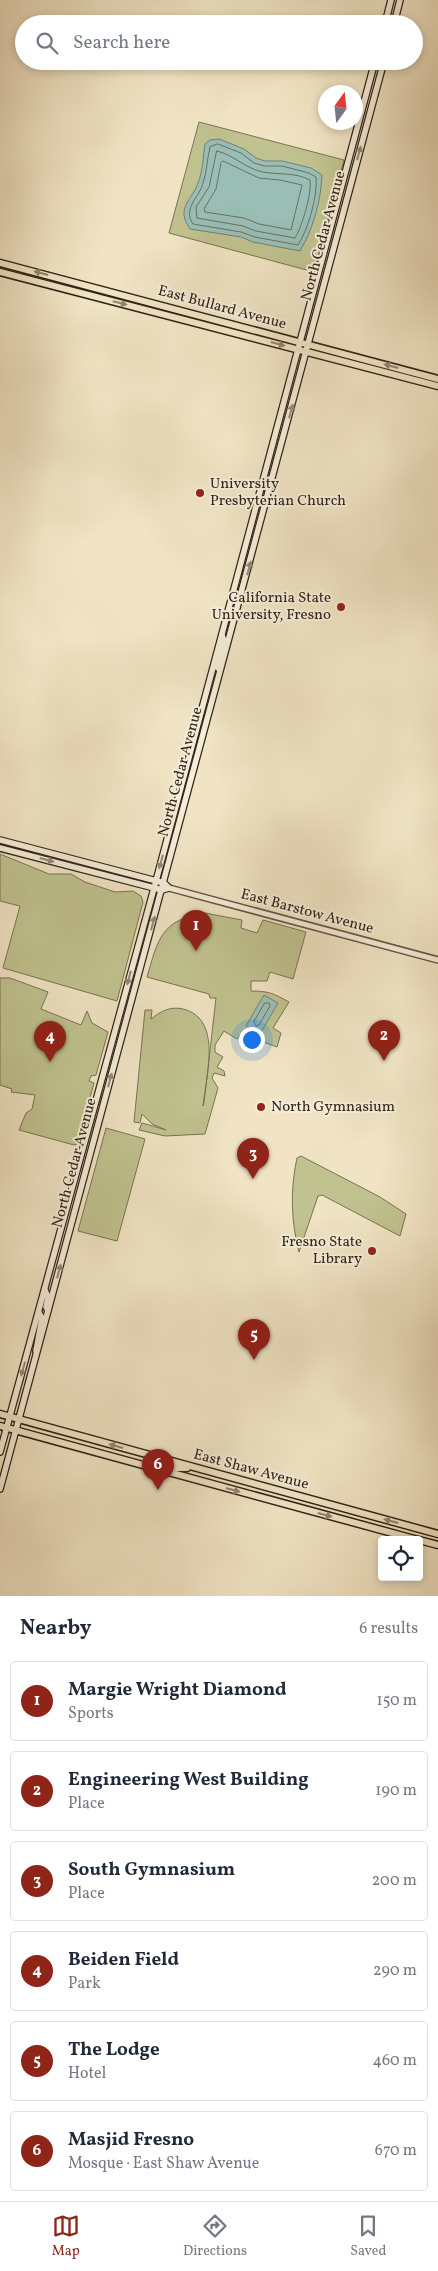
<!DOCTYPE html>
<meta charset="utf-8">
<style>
body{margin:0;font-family:Vollkorn,serif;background:#f6f6f7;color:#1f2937}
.controls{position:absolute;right:15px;bottom:15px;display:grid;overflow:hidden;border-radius:5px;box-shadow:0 2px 8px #0003}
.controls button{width:45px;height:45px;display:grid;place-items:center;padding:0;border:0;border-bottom:1px solid #e0e1e3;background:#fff;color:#1f2937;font:25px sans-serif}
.compass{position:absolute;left:318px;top:85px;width:45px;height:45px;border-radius:50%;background:#fff;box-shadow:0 2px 8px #0003;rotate:15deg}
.you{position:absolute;left:251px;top:1039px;width:18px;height:18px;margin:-12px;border:4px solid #fff;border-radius:50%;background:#1a73e8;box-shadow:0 0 0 8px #1a73e833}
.badge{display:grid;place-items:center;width:32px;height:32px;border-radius:50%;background:#8f2418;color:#fff;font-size:16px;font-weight:700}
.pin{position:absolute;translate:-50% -41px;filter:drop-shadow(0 1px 2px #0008)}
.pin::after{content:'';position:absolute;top:26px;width:18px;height:15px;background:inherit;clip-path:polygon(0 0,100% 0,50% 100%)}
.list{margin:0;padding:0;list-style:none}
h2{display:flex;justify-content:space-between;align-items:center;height:65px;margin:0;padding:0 20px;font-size:21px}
h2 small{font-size:16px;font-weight:400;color:#747a83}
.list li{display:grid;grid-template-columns:32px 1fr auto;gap:15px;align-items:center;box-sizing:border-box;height:80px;margin:0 10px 10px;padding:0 10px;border:1px solid #e0e1e3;border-radius:5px}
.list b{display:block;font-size:19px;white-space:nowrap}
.list p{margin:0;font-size:16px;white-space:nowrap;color:#747a83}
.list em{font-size:16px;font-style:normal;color:#747a83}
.icon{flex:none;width:28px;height:28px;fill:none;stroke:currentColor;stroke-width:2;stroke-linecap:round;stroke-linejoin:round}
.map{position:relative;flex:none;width:438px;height:1596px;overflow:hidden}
.search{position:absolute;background:#fff;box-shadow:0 2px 8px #0003;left:15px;right:15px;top:15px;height:55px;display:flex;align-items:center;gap:12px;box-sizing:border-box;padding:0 18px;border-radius:28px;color:#747a83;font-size:19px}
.sheet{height:605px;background:#fff}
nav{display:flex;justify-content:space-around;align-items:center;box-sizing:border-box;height:70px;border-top:1px solid #e0e1e3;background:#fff;font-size:14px;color:#747a83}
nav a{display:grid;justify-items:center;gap:2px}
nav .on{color:#8f2418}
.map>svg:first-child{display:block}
.green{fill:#c0c28f;stroke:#797353}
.water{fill:#9abeb5;stroke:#708076}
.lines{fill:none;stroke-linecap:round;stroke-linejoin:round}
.shore{stroke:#667166;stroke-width:1}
.tertiary-casing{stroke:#625442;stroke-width:8}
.secondary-casing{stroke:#322417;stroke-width:8}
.primary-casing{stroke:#322417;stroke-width:9}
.tertiary{stroke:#f5edd9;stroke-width:5}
.secondary{stroke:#f5edd9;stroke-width:5.5}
.primary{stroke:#f0e4c4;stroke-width:6}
.oneway{fill:#948878}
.oneway2{fill:#91846e}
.poi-dot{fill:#8f2418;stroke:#f5edd9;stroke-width:2}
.labels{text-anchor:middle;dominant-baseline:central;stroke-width:4;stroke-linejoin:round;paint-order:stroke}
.street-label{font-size:15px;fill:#322417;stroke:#f5edd9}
.poi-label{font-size:15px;fill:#322417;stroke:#f5edd9;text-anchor:start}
</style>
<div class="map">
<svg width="438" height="1596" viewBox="0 0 438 1596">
<rect width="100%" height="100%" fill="#f0e4c4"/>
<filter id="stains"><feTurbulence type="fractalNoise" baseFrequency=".004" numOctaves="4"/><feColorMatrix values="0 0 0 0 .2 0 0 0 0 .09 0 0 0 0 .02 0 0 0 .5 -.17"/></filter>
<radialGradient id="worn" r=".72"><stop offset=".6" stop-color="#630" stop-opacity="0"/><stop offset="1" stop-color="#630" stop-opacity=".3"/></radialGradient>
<g class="green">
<path d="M199 122 344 160 314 272 169 233Z"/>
<path d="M0 854 49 874H71L85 882 115 892 133 891 141 896 143 902 117 1001 3 968 20 906 0 901Z"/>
<path d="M205 913 242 920 241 928 257 933 263 920 306 932 293 979 270 972 267 981H251V991C270 991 274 994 289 1002L273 1028 281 1033 277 1047 241 1034 237 1039 224 1031 215 1045V1052L223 1057 217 1067 224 1071 225 1076 214 1073 212 1078 218 1088 205 1134 165 1136 139 1130 142 1123 166 1130 152 1124 142 1114 140 1123 134 1122 145 1010H152L151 1019C161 1011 171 1006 183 1009 223 1019 206 1076 203 1106L204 1103 216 998H210L209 994 147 977C158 939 161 920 205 913Z"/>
<path d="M0 978H10L48 992 41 1009 81 1025 87 1011 92 1023 108 1032 96 1075 91 1076 89 1081 94 1083 77 1144 74 1145 19 1130 26 1113 32 1109 35 1095 11 1092 12 1089 0 1085Z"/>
<path d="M106 1128 145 1139 117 1241 78 1231Z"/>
<path d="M301 1156 380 1197 406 1214 400 1236 322 1195 318 1196 299 1252C291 1221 290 1190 297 1158Z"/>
</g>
<g class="water">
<path d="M219 139 244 149 256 158 265 161H282L311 168 322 175C321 201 313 229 300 251L253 242 241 237 190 229C175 207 192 201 198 183 203 171 203 156 205 144L210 140Z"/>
<path d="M264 995 278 1003 260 1034 246 1026Z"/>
</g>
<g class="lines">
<g class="shore">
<path d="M218 144 241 153 254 163 264 166H282L309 173 316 177C318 195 308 230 298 245L255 237 241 232 193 224C182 208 200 197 203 183 207 172 207 159 210 147Z"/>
<path d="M217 151C234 155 246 169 263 172 279 175 295 172 310 180 312 193 302 227 295 238L256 231 243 226 197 218 196 207 209 187Z"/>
<path d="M223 161 259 178 280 180 302 185 291 230 259 224 244 218 205 212 204 209 216 189 221 163Z"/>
<path d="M265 1003H269L270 1006 259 1025 256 1026 254 1022Z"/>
</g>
<defs>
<path id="tertiary" d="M169 888 438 960"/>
<g id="secondary">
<path d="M385 24 391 0"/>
<path d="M394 24 400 0"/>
<path d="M218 668 224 641 222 635"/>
<path d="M0 840 149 879 164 883 169 888 162 890 0 848"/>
<path d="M45 1290 48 1297 46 1307 48 1310"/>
<path d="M36 1351 42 1318 39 1313"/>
<path d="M0 1452 156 881 375 61"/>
<path d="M0 1489 384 61"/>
</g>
<g id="primary">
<path d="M0 263 438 379"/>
<path d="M0 272 438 386"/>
<path d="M0 1414 438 1534"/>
<path d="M0 1426 418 1540"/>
<path d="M145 1466 152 1462 174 1468H187"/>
<path d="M419 1540 438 1545"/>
</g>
</defs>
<use href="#tertiary" class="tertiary-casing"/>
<use href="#secondary" class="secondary-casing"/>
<use href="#primary" class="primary-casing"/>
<use href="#tertiary" class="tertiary"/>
<use href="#secondary" class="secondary"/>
<use href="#primary" class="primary"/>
</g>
<defs><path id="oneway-solid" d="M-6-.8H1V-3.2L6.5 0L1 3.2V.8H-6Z" transform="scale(1.25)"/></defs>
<g class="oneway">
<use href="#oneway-solid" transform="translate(359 153) rotate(-75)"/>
<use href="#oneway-solid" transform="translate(291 411) rotate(-75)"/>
<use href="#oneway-solid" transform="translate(249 568) rotate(-75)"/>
<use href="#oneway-solid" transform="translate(47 860) rotate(15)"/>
<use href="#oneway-solid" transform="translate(161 862) rotate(105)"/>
<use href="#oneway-solid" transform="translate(153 923) rotate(-75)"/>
<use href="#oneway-solid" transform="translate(129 978) rotate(105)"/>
<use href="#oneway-solid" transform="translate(110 1080) rotate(-75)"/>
<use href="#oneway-solid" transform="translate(59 1271) rotate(-75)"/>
<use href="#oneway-solid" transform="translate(23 1369) rotate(106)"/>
</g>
<g class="oneway2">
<use href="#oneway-solid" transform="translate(41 273) rotate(-165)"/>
<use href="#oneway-solid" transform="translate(120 303) rotate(14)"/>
<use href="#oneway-solid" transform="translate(278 344) rotate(15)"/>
<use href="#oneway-solid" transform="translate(391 366) rotate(-165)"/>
<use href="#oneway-solid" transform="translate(116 1446) rotate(-165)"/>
<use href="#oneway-solid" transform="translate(233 1490) rotate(15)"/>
<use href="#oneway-solid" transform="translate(325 1515) rotate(15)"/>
<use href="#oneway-solid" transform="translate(391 1521) rotate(-165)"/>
</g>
<g class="poi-dot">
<circle cx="200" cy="493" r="5"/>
<circle cx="341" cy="607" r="5"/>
<circle cx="261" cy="1107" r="5"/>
<circle cx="372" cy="1251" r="5"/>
</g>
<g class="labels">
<g class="street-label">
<text transform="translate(324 236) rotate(-75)">North Cedar Avenue</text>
<text transform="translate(222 308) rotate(15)">East Bullard Avenue</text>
<text transform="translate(181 772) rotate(-75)">North Cedar Avenue</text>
<text transform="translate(307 912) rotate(15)">East Barstow Avenue</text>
<text transform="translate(75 1163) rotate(-75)">North Cedar Avenue</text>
<text transform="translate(251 1470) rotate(15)">East Shaw Avenue</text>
</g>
<g class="poi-label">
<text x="210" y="484">University<tspan x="210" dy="17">Presbyterian Church</tspan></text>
<text x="331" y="598" text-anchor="end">California State<tspan x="331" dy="17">University, Fresno</tspan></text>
<text x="271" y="1107">North Gymnasium</text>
<text x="362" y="1242" text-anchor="end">Fresno State<tspan x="362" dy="17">Library</tspan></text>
</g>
</g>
<rect width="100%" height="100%" filter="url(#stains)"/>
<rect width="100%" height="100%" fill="url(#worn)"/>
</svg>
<div class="controls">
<button><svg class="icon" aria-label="locate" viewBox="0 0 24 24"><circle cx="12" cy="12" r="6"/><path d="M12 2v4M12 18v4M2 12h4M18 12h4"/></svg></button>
</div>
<svg class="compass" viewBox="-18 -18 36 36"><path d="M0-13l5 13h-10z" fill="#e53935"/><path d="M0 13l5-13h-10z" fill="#747a83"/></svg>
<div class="you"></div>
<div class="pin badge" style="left:196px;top:951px">1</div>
<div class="pin badge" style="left:384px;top:1061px">2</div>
<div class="pin badge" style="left:253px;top:1179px">3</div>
<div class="pin badge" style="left:50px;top:1062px">4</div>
<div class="pin badge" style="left:254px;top:1360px">5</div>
<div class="pin badge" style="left:158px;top:1490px">6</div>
<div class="search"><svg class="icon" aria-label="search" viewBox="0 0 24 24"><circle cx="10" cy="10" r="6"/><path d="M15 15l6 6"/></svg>Search here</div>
</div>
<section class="sheet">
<h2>Nearby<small>6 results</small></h2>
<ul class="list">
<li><span class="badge">1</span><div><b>Margie Wright Diamond</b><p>Sports</p></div><em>150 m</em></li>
<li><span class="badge">2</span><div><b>Engineering West Building</b><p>Place</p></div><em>190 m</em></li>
<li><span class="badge">3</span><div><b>South Gymnasium</b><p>Place</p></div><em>200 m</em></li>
<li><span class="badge">4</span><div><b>Beiden Field</b><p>Park</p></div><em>290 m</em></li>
<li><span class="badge">5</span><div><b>The Lodge</b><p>Hotel</p></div><em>460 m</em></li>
<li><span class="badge">6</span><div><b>Masjid Fresno</b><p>Mosque · East Shaw Avenue</p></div><em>670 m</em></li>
</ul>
</section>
<nav>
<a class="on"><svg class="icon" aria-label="map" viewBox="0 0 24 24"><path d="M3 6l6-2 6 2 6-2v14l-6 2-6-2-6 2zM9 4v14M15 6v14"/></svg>Map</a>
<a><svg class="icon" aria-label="directions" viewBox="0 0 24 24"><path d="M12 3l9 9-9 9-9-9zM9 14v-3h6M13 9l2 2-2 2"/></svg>Directions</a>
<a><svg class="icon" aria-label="saved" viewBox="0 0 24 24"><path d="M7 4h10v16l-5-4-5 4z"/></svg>Saved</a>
</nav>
